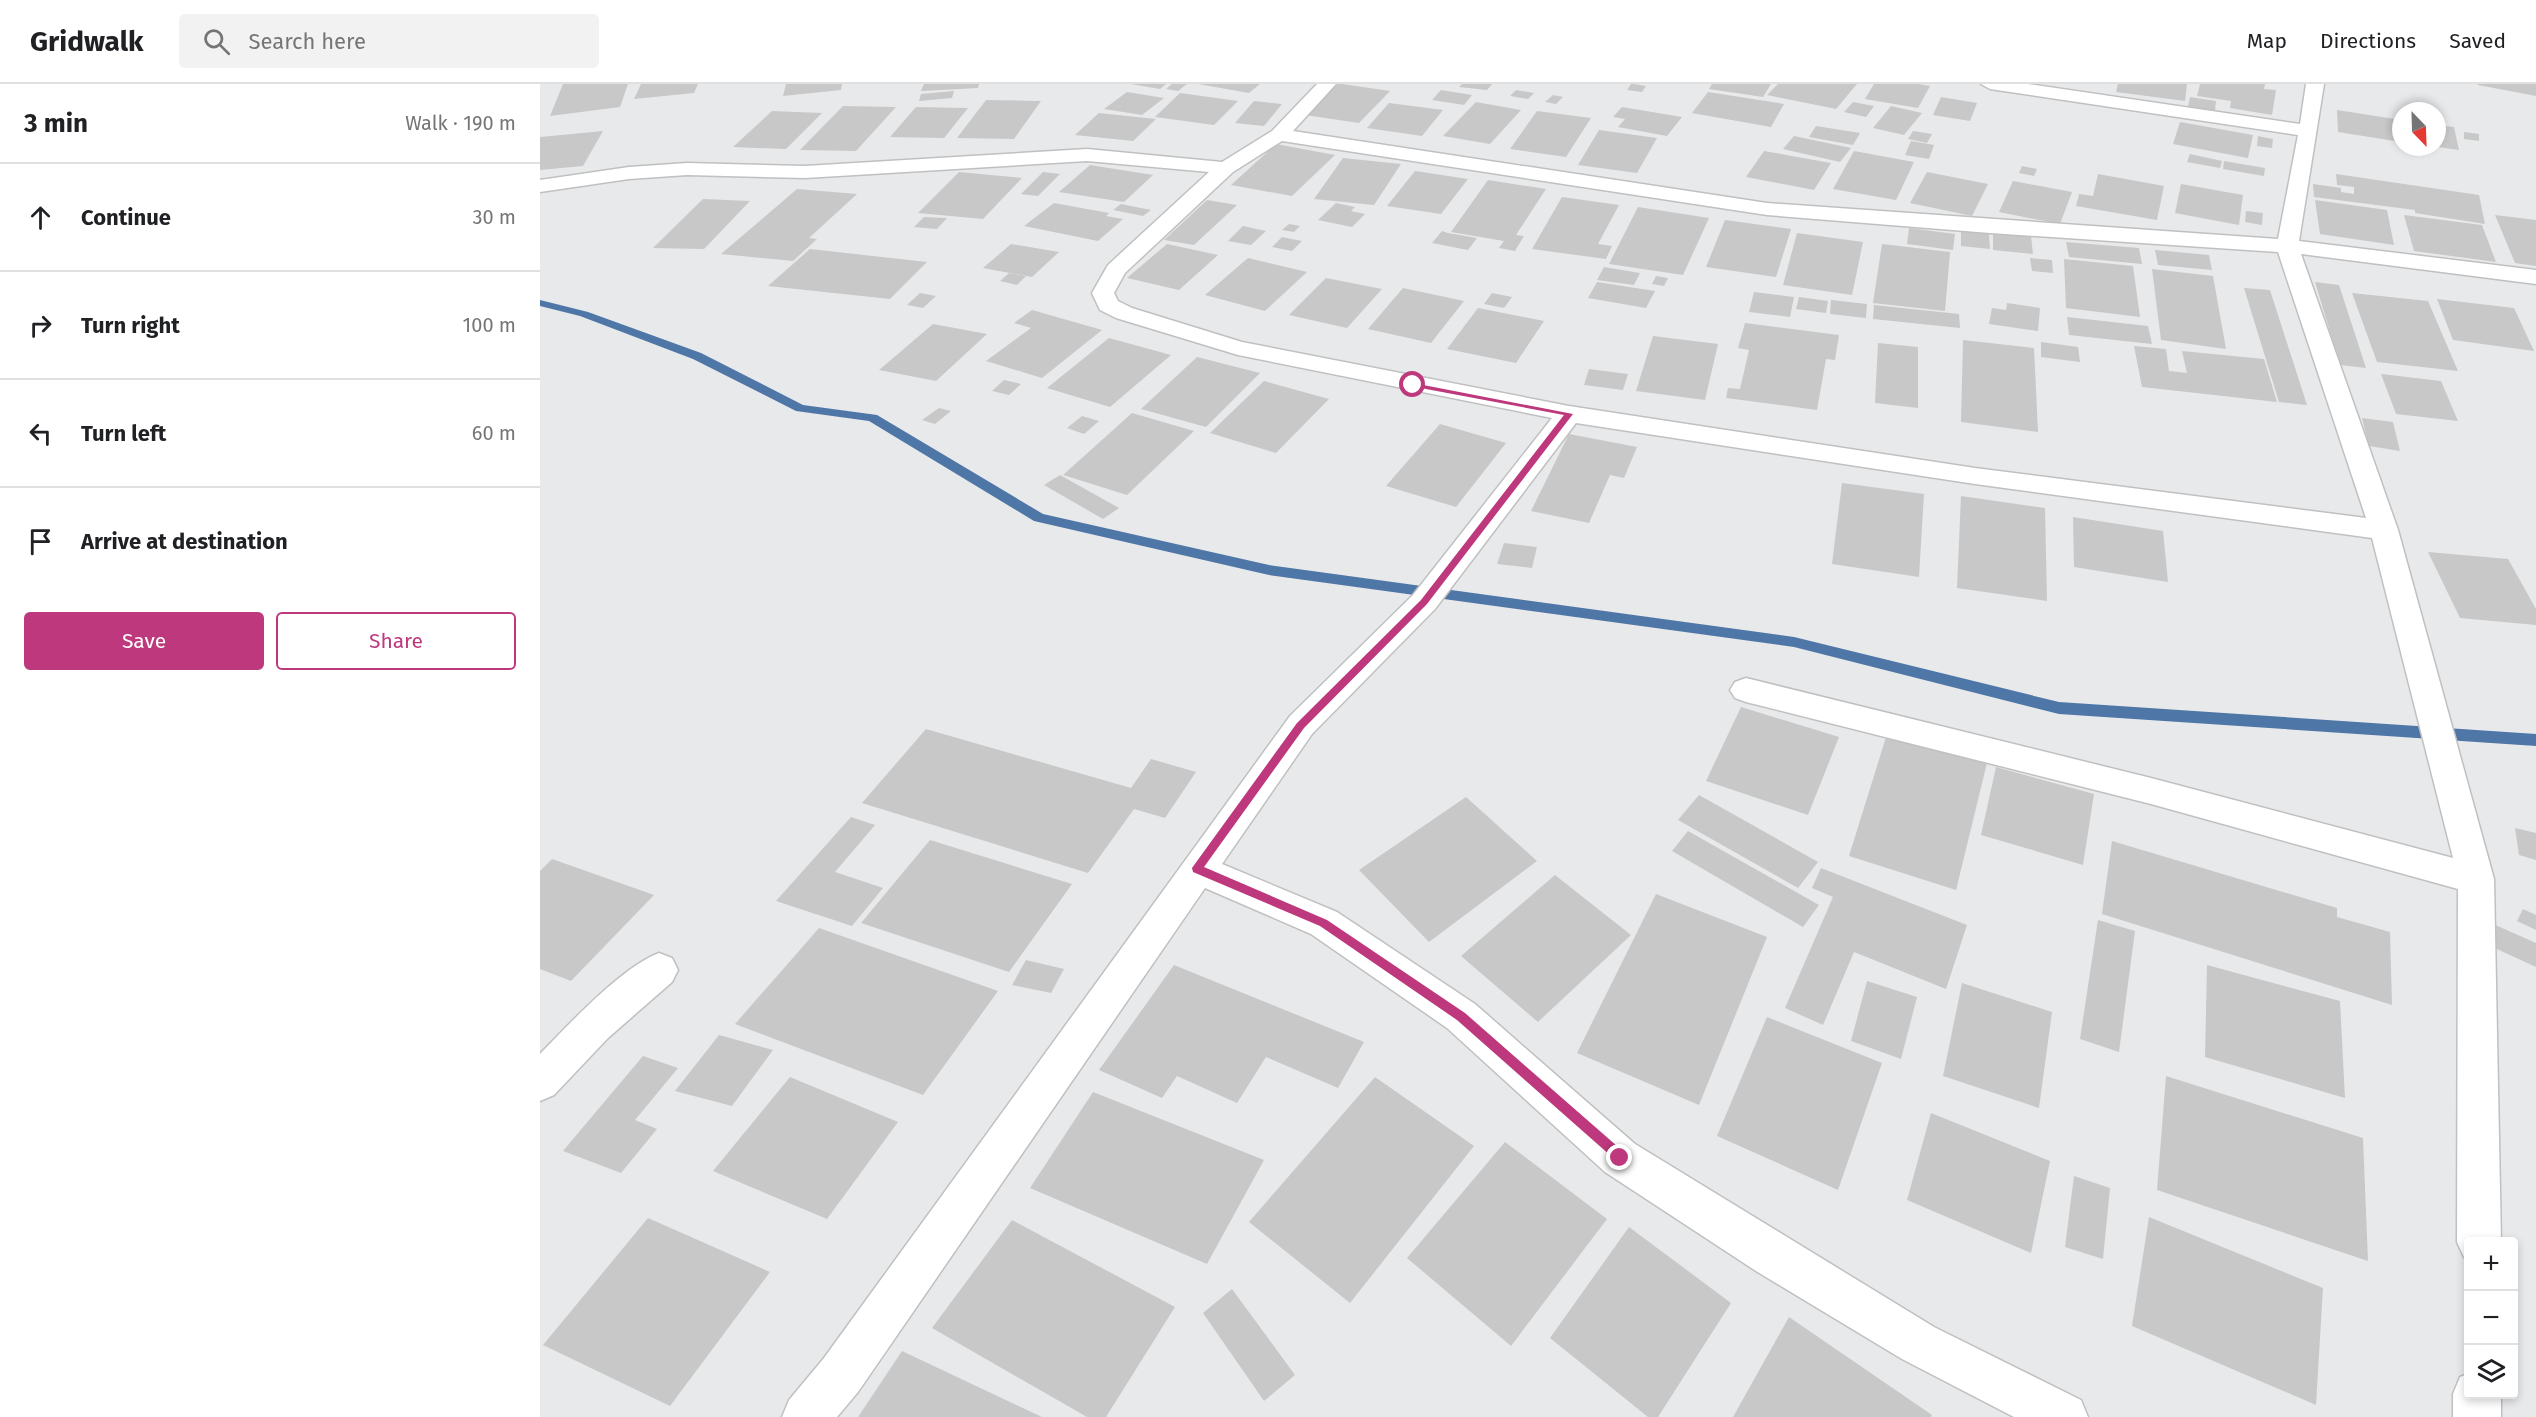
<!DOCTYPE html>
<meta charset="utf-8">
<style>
body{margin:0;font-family:"Fira Sans",sans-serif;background:#f2f2f2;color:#202124}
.controls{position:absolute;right:18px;bottom:18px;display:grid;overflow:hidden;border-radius:6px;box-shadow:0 3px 9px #0003}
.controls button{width:54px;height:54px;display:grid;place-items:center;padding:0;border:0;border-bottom:2px solid #e0e0e0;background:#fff;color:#202124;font:30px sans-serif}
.compass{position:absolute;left:1852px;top:18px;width:54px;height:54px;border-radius:50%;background:#fff;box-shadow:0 3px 9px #0003;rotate:157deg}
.stop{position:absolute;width:18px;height:18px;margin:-14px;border:4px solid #bd387c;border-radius:50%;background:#fff}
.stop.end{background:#bd387c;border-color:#fff;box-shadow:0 2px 6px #0008}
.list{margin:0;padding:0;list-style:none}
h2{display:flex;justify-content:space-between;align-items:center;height:78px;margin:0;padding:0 24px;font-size:26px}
h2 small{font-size:20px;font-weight:400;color:#757577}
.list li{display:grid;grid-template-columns:39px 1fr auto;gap:18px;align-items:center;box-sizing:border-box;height:108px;padding:0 24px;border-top:2px solid #e0e0e0}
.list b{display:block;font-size:22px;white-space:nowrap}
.list em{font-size:20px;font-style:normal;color:#757577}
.actions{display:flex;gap:12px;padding:18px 24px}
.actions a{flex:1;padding:14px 0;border:2px solid #bd387c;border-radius:6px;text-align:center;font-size:21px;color:#bd387c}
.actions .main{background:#bd387c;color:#fff}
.icon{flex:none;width:33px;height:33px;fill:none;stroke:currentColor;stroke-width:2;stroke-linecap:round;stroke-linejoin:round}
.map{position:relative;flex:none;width:1996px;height:1333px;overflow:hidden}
header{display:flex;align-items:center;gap:36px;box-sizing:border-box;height:84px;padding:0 30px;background:#fff;border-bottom:2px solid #e0e0e0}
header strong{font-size:28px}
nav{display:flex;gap:33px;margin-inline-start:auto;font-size:21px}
.search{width:420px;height:54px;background:#f2f2f2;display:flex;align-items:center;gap:15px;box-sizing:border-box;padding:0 21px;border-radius:6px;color:#757577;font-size:22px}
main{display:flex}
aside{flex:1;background:#fff}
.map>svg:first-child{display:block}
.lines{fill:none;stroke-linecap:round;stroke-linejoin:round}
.stream{fill:#4e76a7;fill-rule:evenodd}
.building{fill:#c8c8c9}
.minor-casing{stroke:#c0c0c1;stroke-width:3}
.minor{fill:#fff;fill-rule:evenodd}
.route{fill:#bd387c}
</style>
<header>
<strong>Gridwalk</strong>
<div class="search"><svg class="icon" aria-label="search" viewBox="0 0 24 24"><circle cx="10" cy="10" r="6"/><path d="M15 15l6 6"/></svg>Search here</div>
<nav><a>Map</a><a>Directions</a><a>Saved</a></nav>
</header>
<main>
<aside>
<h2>3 min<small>Walk · 190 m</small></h2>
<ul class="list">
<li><svg class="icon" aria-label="ahead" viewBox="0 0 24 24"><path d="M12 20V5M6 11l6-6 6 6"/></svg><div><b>Continue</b></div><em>30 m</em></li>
<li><svg class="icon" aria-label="right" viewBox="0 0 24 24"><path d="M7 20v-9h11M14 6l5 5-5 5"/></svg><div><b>Turn right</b></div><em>100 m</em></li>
<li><svg class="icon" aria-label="left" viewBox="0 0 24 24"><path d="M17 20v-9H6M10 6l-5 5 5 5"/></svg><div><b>Turn left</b></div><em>60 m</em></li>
<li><svg class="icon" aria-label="arrive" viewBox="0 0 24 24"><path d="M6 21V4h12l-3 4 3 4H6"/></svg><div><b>Arrive at destination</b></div></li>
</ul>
<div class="actions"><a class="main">Save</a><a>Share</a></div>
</aside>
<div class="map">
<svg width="1996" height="1333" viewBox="0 0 1996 1333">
<rect width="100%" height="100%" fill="#e8e9ea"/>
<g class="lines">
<path class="stream" d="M0 216 48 228 161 269 263 321 337 331 503 430 729 481 1254 553 1519 618 1996 650V662L1519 630 1254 563 729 491 494 437 329 337 256 327 153 275 40 232 0 222Z"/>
</g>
<g class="building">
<path d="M23 0H88L80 23 10 32Z"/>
<path d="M101 0H158L154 9 94 15Z"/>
<path d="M246 0H302L301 6 243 12Z"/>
<path d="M384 0H439L438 4 381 7Z"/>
<path d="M591 0H626L620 5Z"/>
<path d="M632 0H647L638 7 626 5Z"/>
<path d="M658 0H720L709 9Z"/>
<path d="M798 0H802L850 7 819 39 765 31Z"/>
<path d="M922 0H952L947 6 919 3Z"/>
<path d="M1091 0H1094L1106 2 1102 8 1087 6Z"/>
<path d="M1172 0H1231L1223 13 1169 5Z"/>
<path d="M1238 0H1317L1296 25 1227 11Z"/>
<path d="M1334 0H1378L1390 2 1378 24 1325 15Z"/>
<path d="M1578 0H1647L1645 17 1576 8Z"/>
<path d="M1660 0H1725L1724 5 1736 6 1732 31 1690 24 1691 17 1657 12Z"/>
<path d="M1938 0H1996V12L1938 1Z"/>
<path d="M901 6 932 11 924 21 892 16Z"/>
<path d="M976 6 994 9 988 15 970 12Z"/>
<path d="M414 7 412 14 379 17 381 10Z"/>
<path d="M587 8 624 14 602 31 564 25Z"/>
<path d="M1168 8 1244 20 1231 43 1152 29Z"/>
<path d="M640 9 698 17 674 41 615 33Z"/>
<path d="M1013 11 1023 13 1016 20 1005 18Z"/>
<path d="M1401 13 1437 19 1430 37 1393 31Z"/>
<path d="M1650 13 1676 17 1675 27 1648 23Z"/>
<path d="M446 16 501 17 474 55 417 54Z"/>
<path d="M714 17 742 20 724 42 695 39Z"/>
<path d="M936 18 981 26 950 60 903 52Z"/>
<path d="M1313 18 1334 22 1326 33 1304 28Z"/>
<path d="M849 19 903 26 882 52 827 44Z"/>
<path d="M303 22 356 23 316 67 260 66Z"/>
<path d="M1351 22 1382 29 1364 51 1333 44Z"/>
<path d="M376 23 428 24 404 54 350 53Z"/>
<path d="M1082 23 1142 33 1127 52 1078 43 1085 35 1073 33Z"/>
<path d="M1797 26 1861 36V58L1798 48Z"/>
<path d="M232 27 282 29 246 65 193 63Z"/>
<path d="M997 27 1051 34 1026 73 970 65Z"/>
<path d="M559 29 616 35 593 57 535 51Z"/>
<path d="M1640 38 1713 51 1708 74 1633 60Z"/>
<path d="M1897 41 1914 43 1919 66 1897 63Z"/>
<path d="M1276 42 1320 49 1313 61 1269 53Z"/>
<path d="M1059 46 1117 54 1097 89 1038 81Z"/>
<path d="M63 47 43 82 0 86V53Z"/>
<path d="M1373 47 1392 50 1387 59 1368 55Z"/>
<path d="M1924 48 1939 50V57L1924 55Z"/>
<path d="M1254 52 1311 64 1300 78 1243 65Z"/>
<path d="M1718 52 1733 55 1732 64 1717 62Z"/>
<path d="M1371 57 1394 61 1389 75 1365 71Z"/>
<path d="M736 60 795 71 752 112 691 101Z"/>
<path d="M1224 67 1291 79 1274 106 1206 93Z"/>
<path d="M1314 67 1374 78 1356 116 1293 105Z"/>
<path d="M1650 70 1682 77 1680 84 1647 78Z"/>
<path d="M803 74 861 80 834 121 774 115Z"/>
<path d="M1684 77 1725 84 1724 92 1683 85Z"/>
<path d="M550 81 613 91 584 118 519 108Z"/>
<path d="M1482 82 1497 85 1494 92 1479 89Z"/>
<path d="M875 87 928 95 901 130 847 122Z"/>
<path d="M419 88 482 94 443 135 378 129Z"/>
<path d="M503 88 520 90 498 112 481 110Z"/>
<path d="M1387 88 1448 100 1432 132 1370 119Z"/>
<path d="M1558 90 1624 102 1617 136 1536 122 1539 110 1553 112Z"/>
<path d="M1796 90 1939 111 1945 140 1875 129V126L1774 113 1773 100 1801 104V108L1814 110V103L1797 101Z"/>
<path d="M948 96 1006 105 976 151 984 152 975 167 959 164 964 157 911 148Z"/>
<path d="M1473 97 1532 108 1520 140 1459 128Z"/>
<path d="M1641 100 1703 111 1699 141 1635 129Z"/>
<path d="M257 105 317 110 269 154 277 155 253 177 181 170Z"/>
<path d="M1022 113 1079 121 1058 160 1072 162 1066 175 992 165Z"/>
<path d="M163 115 210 117 164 165 113 164Z"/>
<path d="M667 116 697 121 654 161 624 156Z"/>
<path d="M1775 116 1847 126 1854 161 1780 150Z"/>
<path d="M514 119 569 129 566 132 583 135 558 157 484 142Z"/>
<path d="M796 119 815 123 811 127 825 130 812 143 778 136Z"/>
<path d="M581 120 611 126 603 132 573 126Z"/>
<path d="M1098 123 1169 134 1143 191 1069 180Z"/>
<path d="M1706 127 1723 129 1722 141 1705 138Z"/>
<path d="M1864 131 1942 141 1956 178 1874 167Z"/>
<path d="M1955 131 1996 136V182L1975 179Z"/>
<path d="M384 133 407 134 397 145 374 143Z"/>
<path d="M1185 136 1251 145 1236 193 1166 183Z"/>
<path d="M749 140 760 142 754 148 742 146Z"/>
<path d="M703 142 726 147 711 161 688 157Z"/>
<path d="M1369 144 1415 150 1413 166 1367 160Z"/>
<path d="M902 147 908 149 937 154 928 166 892 159Z"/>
<path d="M1421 147 1449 150 1450 165 1421 162Z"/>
<path d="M1453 148 1491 152 1493 170 1453 166Z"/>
<path d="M1257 149 1323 158 1312 211 1243 201Z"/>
<path d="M742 153 762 157 752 167 732 163Z"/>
<path d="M1526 158 1599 164 1602 180 1529 173Z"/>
<path d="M471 160 519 168 492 193 443 184Z"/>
<path d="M627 160 678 171 639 206 587 194Z"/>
<path d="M1342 160 1410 168 1405 227 1333 219Z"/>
<path d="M270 165 387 178 350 215 228 202Z"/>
<path d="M1615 166 1669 171 1672 186 1618 181Z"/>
<path d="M708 174 767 188 725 227 665 211Z"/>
<path d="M1490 174 1512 176 1513 189 1492 187Z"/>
<path d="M1524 175 1593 182 1600 233 1526 224Z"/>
<path d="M1064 183 1100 189 1094 201 1057 196Z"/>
<path d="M1612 185 1673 192 1686 265 1621 256Z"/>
<path d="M469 189 486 192 477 201 460 197Z"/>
<path d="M1116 192 1128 194 1124 202 1112 200Z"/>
<path d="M786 194 842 205 807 244 749 231Z"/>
<path d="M1057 198 1115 207 1106 224 1048 214Z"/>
<path d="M1775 198 1799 201 1826 284 1800 281Z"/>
<path d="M863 204 924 217 891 259 828 245Z"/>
<path d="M1704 204 1730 206 1767 321 1739 318Z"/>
<path d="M1214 208 1254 213 1250 233 1209 228Z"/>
<path d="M380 209 396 212 383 224 367 221Z"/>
<path d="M952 209 972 213 964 224 944 220Z"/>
<path d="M1812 209 1888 217 1918 287 1837 278Z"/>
<path d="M1259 213 1288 217 1286 229 1256 225Z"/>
<path d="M1897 215 1974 224 1994 267 1913 256Z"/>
<path d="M1291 216 1327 220 1326 234 1290 230Z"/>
<path d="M1467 219 1500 224 1498 247 1449 240 1452 224 1466 226Z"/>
<path d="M1334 221 1419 230 1420 244 1333 235Z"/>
<path d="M938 224 1004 237 976 279 907 265Z"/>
<path d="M492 226 562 246 502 294 446 277 491 244 474 239Z"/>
<path d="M1527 233 1608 242 1612 260 1529 251Z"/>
<path d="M1205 239 1299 251 1295 276 1286 275 1277 326 1186 314 1188 304 1200 305 1209 266 1198 264Z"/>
<path d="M393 240 447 250 396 297 339 286Z"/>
<path d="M1113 252 1178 260 1165 316 1096 307Z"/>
<path d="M569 254 631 271 570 323 507 304Z"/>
<path d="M1423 256 1494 264 1498 348 1421 338Z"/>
<path d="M1501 258 1538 263 1540 278 1501 273Z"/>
<path d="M1338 259 1378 263V324L1335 319Z"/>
<path d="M1594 262 1626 265 1629 287 1647 289 1642 267 1724 275 1737 318 1602 303Z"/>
<path d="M657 273 720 289 666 343 601 325Z"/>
<path d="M1049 285 1088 290 1083 306 1044 301Z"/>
<path d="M1841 290 1901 297 1918 337 1856 330Z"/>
<path d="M464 296 481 300 469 311 452 307Z"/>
<path d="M724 297 789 315 736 369 670 349Z"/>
<path d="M399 324 411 327 395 340 382 336Z"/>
<path d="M592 329 654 347 587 411 523 391Z"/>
<path d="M542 332 559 337 544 350 527 344Z"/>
<path d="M1822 334 1853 338 1860 367 1829 362Z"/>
<path d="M900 340 966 359 916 423 846 402Z"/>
<path d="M1029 350 1097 363 1084 394 1070 391 1049 439 991 427Z"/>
<path d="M520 391 579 424 563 435 504 401Z"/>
<path d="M1302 399 1384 410 1379 493 1292 480Z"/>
<path d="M1421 412 1505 424 1507 517 1417 504Z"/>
<path d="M1533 433 1623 447 1628 498 1534 483Z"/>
<path d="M964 459 997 463 992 484 957 480Z"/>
<path d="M1888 468 1968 475 1996 525V541L1920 534Z"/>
<path d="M1201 623 1299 653 1268 731 1166 697Z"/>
<path d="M386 645 591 704 611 675 656 688 625 734 594 725 548 789 322 719Z"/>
<path d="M1347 650 1447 679 1416 806 1309 772Z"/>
<path d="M1456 683 1554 710 1543 781 1441 751Z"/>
<path d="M1159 711 1278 778 1258 804 1138 736Z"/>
<path d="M926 713 997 777 889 858 819 786Z"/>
<path d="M311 733 335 741 295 788 343 804 312 842 236 817Z"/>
<path d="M1975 744 1996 749V776L1979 771Z"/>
<path d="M1148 747 1279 821 1263 843 1132 767Z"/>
<path d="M390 756 532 800 469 888 321 839Z"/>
<path d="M1572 757 1797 824V833L1850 848 1852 921 1562 830Z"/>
<path d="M12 775 114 811 31 897 0 885V787Z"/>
<path d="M1281 784 1427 841 1406 905 1314 868 1283 941 1245 924 1293 813 1272 804Z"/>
<path d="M1015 791 1091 851 998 938 921 872Z"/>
<path d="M1116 810 1227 853 1159 1021 1037 969Z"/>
<path d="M1983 825 1996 831V846L1977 837Z"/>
<path d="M1558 836 1595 847 1579 968 1540 955Z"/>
<path d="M1951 839 1996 859V883L1946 860Z"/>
<path d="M279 844 458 907 383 1011 195 940Z"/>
<path d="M486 876 524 885 511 909 472 901Z"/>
<path d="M634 881 824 958 798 1004 726 973 697 1019 637 992 622 1014 559 986Z"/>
<path d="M1667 881 1800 917 1805 1014 1665 973Z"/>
<path d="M1327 897 1377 913 1361 975 1311 957Z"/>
<path d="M1422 899 1512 928 1499 1024 1403 992Z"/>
<path d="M1227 933 1342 979 1298 1106 1177 1052Z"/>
<path d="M179 951 233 966 192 1022 135 1007Z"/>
<path d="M103 972 138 984 95 1036 117 1045 81 1089 23 1067Z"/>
<path d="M1626 992 1823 1054 1828 1177 1617 1106Z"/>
<path d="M250 993 358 1038 287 1135 173 1087Z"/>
<path d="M835 993 934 1062 810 1219 709 1138Z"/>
<path d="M553 1008 724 1076 667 1180 490 1104Z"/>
<path d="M1391 1029 1510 1077 1491 1169 1367 1116Z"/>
<path d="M965 1058 1067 1135 971 1262 867 1174Z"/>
<path d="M1534 1092 1570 1104 1563 1175 1525 1163Z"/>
<path d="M1609 1133 1783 1204 1776 1321 1592 1242Z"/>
<path d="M108 1134 230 1188 130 1322 3 1261Z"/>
<path d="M472 1136 635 1223 566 1333H547L392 1244Z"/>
<path d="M1089 1143 1191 1219 1118 1333H1108L1010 1254Z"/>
<path d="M692 1205 755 1291 724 1317 663 1229Z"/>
<path d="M1249 1233 1392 1331 1391 1333H1193Z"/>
<path d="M362 1267 502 1333H318Z"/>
</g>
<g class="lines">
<defs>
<g id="minor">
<path d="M777 0H796L753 47 1227 119 1738 155 1758 51 1450 5 1441 0H1488L1760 40 1766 0H1784L1759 157 1996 186V200L1761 170 1858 446 1954 795 1961 1158H1928V1176L1924 1173 1917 1158 1918 805 1611 720 1206 618 1195 614 1190 606 1195 598 1206 594 1611 694 1913 774 1832 454 1435 400 1036 339 895 525 772 650 682 780 797 828 935 920 1095 1060 1394 1243 1541 1316 1548 1333H1474L1362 1275 1216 1187 1065 1088 907 944 771 850 665 804 318 1308 297 1333H242L249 1316 284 1274 750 632 873 511 1012 334 698 271 576 234 560 226 552 209 568 181 669 88 547 77 265 94 147 91 89 95 0 108V96L89 83 147 79 265 82 547 65 682 78 732 47ZM742 57 1227 131 1450 149 1738 168 1826 434 1435 384 1029 322 702 258 592 224 578 217 574 209 585 189 693 88Z"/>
<path d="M119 869 132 874 138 886 132 898 68 954 14 1011 0 1017V970C28 941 82 883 119 869Z"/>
<path d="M1928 1290V1310H1961V1333H1913V1310L1920 1293Z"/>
</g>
</defs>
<use href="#minor" class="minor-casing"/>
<use href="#minor" class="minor"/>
</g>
<path class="route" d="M873 299 1033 330 887 520 764 644 664 783 787 836 925 929 1085 1069V1078L1080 1080 917 936 780 842 653 788 652 784 757 639 881 516 1024 331 870 302Z"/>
</svg>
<div class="controls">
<button>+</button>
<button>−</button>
<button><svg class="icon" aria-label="layers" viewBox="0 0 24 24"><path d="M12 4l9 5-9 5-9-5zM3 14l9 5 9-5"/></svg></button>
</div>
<svg class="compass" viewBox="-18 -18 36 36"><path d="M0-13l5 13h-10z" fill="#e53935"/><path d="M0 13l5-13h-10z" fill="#757577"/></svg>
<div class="stop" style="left:873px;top:301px"></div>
<div class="stop end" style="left:1080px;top:1074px"></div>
</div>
</main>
